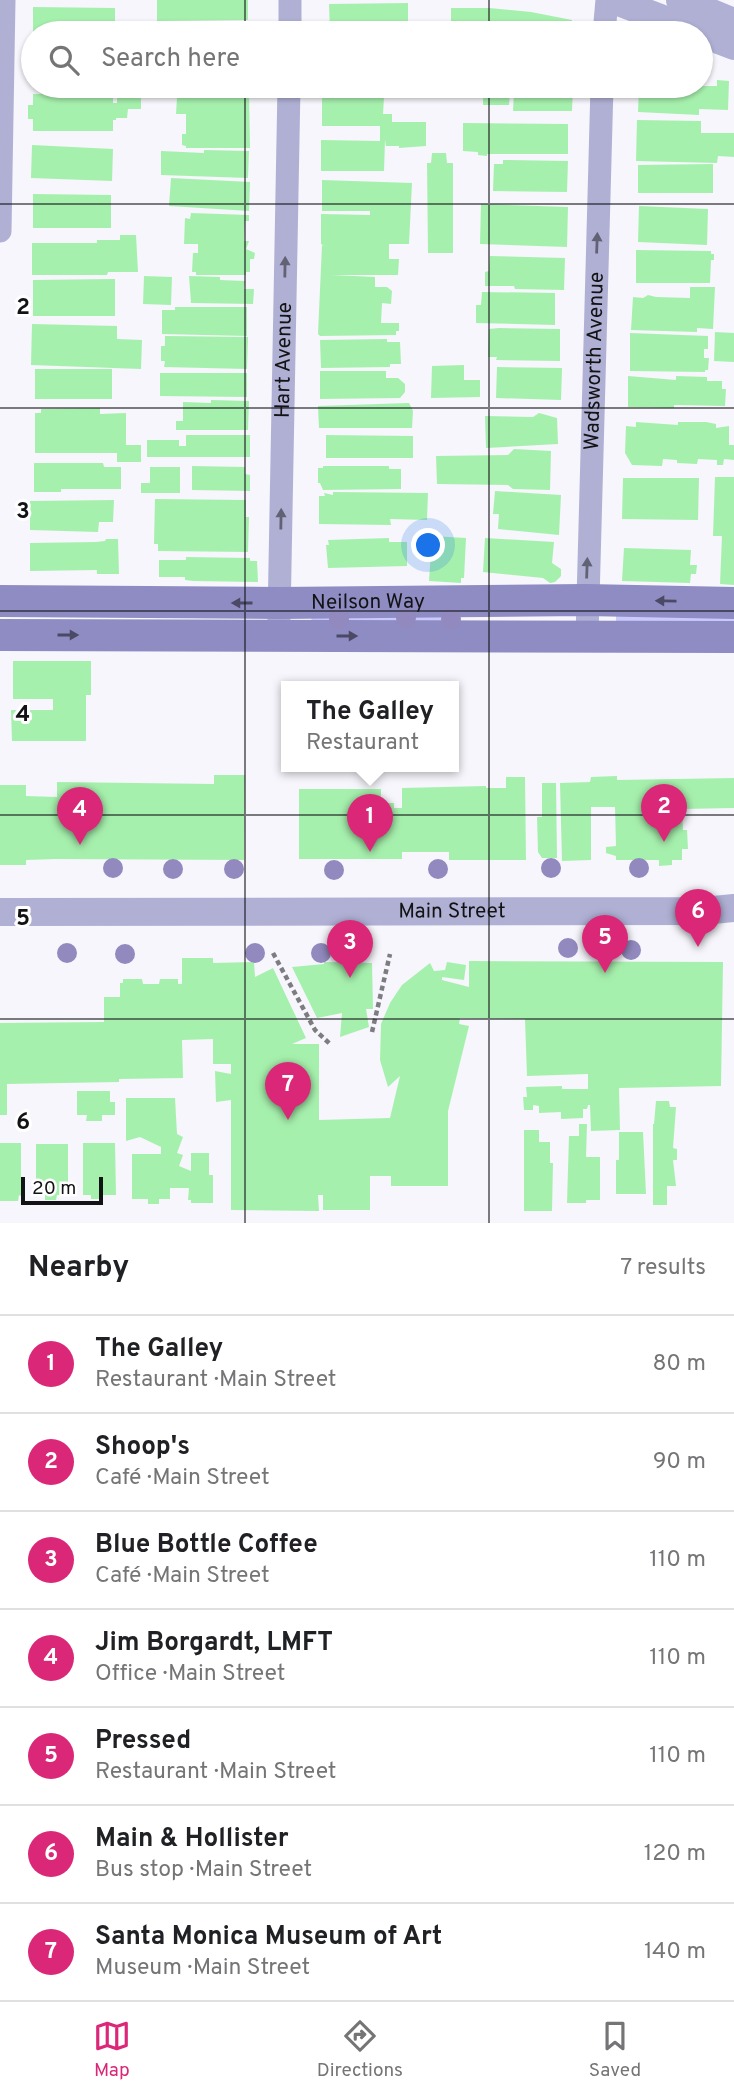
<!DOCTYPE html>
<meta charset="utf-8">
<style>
body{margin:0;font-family:Overpass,sans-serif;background:#f6f6f6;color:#202124}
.scale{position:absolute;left:21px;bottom:18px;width:82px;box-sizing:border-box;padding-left:7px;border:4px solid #131315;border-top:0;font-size:19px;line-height:24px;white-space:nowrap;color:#131315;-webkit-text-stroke:5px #fff;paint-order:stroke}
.you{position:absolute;left:429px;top:546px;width:24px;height:24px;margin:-18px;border:5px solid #fff;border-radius:50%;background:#1a73e8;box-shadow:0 0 0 10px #1a73e833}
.badge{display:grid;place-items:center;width:46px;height:46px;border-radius:50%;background:#db2777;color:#fff;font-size:23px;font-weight:700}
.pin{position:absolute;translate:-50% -58px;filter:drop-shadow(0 2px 4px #0008)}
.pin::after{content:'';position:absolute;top:37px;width:24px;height:21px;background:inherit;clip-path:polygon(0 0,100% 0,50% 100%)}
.popup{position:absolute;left:281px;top:681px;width:178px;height:91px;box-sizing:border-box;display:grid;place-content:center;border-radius:0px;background:#fff;filter:drop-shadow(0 2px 5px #0005);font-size:23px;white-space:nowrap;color:#757577}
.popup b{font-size:26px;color:#202124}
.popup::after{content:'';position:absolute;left:50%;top:100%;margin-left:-14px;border:14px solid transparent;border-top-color:#fff}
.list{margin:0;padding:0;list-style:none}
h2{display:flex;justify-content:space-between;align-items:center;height:91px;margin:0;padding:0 28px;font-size:30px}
h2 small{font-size:23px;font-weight:400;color:#757577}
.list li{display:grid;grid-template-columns:46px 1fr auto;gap:21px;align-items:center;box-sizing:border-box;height:98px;padding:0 28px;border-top:2px solid #e0e0e0}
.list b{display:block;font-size:26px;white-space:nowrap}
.list p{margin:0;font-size:23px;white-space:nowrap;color:#757577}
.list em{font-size:23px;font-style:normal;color:#757577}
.icon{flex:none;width:38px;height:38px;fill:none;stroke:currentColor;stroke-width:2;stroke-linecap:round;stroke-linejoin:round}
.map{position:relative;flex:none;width:734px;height:1223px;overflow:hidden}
.search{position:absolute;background:#fff;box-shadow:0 2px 5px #0004;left:21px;right:21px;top:21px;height:77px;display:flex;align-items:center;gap:18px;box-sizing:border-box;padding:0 24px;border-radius:38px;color:#757577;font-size:26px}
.sheet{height:777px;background:#fff}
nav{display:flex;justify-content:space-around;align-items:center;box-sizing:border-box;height:98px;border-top:2px solid #e0e0e0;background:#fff;font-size:19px;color:#757577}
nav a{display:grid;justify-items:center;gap:4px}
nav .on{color:#db2777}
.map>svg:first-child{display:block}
.green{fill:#cac9fc}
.building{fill:#a6f0ad}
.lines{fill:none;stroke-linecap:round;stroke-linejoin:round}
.path{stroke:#7d7d81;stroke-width:4.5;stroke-dasharray:5 3.5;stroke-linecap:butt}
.minor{stroke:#b0b0d5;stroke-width:23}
.tertiary{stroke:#b0b0d5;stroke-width:28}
.secondary{stroke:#8f8cc3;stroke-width:32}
.tree{fill:#9289be}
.oneway{fill:#626275}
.oneway2{fill:#4b4963}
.grid{fill:none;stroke:#131315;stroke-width:2;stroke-opacity:0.55}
.labels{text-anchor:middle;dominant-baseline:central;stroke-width:6;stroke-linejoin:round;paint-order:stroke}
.street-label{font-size:21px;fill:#131315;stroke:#fff}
.grid-label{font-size:23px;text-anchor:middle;font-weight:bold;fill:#131315;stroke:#fff;stroke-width:6;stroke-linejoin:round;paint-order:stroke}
</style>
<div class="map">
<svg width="734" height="1223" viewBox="0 0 734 1223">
<rect width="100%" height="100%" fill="#f6f6fc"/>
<g class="green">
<path d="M312 615H453L456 621 311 622Z"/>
<path d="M616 615H734V623L616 622Z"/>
</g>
<g class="building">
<path d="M157 0H248V20L157 21Z"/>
<path d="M408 3V33H330L329 4Z"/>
<path d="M33 7 115 8V33H33Z"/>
<path d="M451 8H489L531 12 572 20V33H451Z"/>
<path d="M180 26 249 27V33H148V30L180 29Z"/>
<path d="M717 80 729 81 728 110 699 109V115L638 112 639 86H717Z"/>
<rect x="164" y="86" width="86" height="7"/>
<path d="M483 86H573L572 111H513L514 92H510L509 105H483Z"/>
<path d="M117 87 141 88V109H128L127 118H116V120H113V131H33V119H28V105H33V94H113V103H117Z"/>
<path d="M184 94H249L250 148H186V146L182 145V134H186V114H176L177 98H184Z"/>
<path d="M384 97 383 114H392V122H426V146L399 148V146H386L385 140 384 171H321V140L380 141V126H322V98Z"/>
<path d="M637 120 701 121V133H734V157L718 156 717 163 636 161Z"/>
<path d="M463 123 568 124V154H487V156L478 155V152L463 151Z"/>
<path d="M32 145 113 149 112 181 31 178Z"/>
<path d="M204 150 249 151 248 178 161 175V151L204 153Z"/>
<path d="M432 153H446L447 163H453V253H428L427 163H431Z"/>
<path d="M503 160 568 161 567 192 493 191 494 164H503Z"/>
<path d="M713 164V193H638V165Z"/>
<path d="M171 178 250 182 249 211 169 206Z"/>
<path d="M322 180 412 183 409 244H389V259H399L398 275H332L375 277V287H387L392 291 391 304 382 303 381 323H399V331H396V335L320 336 318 334 322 245 325 246 321 244V214L370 215V211H322Z"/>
<path d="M33 194 111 195V228H33Z"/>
<path d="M481 204 568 207 567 247 480 244Z"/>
<path d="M639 206 708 209 707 245 638 242Z"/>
<path d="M191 213 249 215V221H245L244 241H249L246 249 255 253 254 259H250V272H246V275H196V272H192L193 253H198V244H184L185 218 190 219Z"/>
<path d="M120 235H136L138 272H108L107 275H32V243H97V240H120Z"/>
<path d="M636 250 711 251V254H714V260H711L710 283H636Z"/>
<path d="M490 256 565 258 564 290 515 289 514 286H485V272L489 271Z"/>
<path d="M144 276 172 277 171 305 143 304Z"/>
<path d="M189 276 220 277V280L245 281 244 289H254L253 304 191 303Z"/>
<path d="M115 279V316H33V280Z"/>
<path d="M690 287H715L713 329 697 328V332L631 330 633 297 643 298 648 295 656 297 690 298Z"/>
<path d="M482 292 555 293V325L476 323V305H481Z"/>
<path d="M175 307H247V336L162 334V310H175Z"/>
<path d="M32 324 117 326V339L142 340 141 369 31 365Z"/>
<path d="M499 328 560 329V361L496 360 497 357H488L489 329Z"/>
<path d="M715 332 734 333V362L714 361Z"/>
<path d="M630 333 708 336V349H704V358H709L708 370H705V372L630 371Z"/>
<path d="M165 336 248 337 247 369 164 367 165 361H161V346H165Z"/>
<path d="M387 339V342H400L401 364H390V367L321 368 320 340Z"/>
<path d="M464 365V380H480V397L431 398 432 366Z"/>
<path d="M497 367 562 368 561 400 496 398Z"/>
<rect x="35" y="369" width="77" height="30"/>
<path d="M320 371H386V378H398L405 384V392L400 398 320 399Z"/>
<path d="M160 373H247V397L160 396Z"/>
<path d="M628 376 676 380V376L707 377V381H722V389H726L725 406 674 405V408L628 407Z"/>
<path d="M211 400 249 401 248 430H176V421H183V402L211 403Z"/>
<path d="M409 403 413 411 412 428H319L318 406Z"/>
<path d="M100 408V414L126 413V445H141V462H117V453H35V413H41V409Z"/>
<path d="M539 413 557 418 558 444 486 448 485 416 533 417Z"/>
<path d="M636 422 678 425V422H706L716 424V428L729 426V445H734V460L724 459 723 465H717V460L698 459 697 464 677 463V460L663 459 662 466 632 465 625 453 626 426 636 427Z"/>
<path d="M186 435H250V457H147V440H179V446H186Z"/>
<path d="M326 435 413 436V458H326Z"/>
<path d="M514 449 551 451 550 490 513 489 508 485 437 484 436 456 508 455Z"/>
<path d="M34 463H103L104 467H121V489H61V492H34Z"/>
<path d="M192 466 245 467V474L250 475V491L192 490Z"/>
<path d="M323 466H389V469H401V489L323 490 320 483H318V468H323Z"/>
<path d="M150 467H180V493H141V483H150Z"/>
<path d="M715 477H734V585L720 584 722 536H713Z"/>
<path d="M623 478H699L698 520 622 519Z"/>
<path d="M495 491 561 495 559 535 498 529 499 514H493Z"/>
<path d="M333 492 428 493 427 520 390 519 391 525 319 524V496H325L324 493 333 495Z"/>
<path d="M155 499 246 500V517H249L248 552 158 551V544H154Z"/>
<path d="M114 500 113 522H99L98 532 30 530V501Z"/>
<path d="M432 536 466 538 464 578H461V583L429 581Z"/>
<path d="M389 538V542H407V566L328 568 326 545H329L328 540Z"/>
<path d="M485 538 554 542 552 563 561 569V576L555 582 550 583 543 578 483 572Z"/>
<path d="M106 539H118L119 574H97V570L30 571V543L96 542 105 541Z"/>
<path d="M624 548 691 550 690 565H697L696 574H691L690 583 622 581Z"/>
<path d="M186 557 250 558V561H257L258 582 193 581 185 580V577H159V560H186Z"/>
<path d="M13 661H91V695H86V741H12L11 710H53V699H13Z"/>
<path d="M214 775H245L244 860 56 859 26 860V865H0V785H26V796L57 797V782L214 784Z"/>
<path d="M617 776V780L734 778V808L682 809 683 830H687L688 849H682V860H672V865L659 866V860H616V856L606 853V847L616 846 615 807H591V860L562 861 560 783 590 782 591 777Z"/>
<path d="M506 777H525L526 860H449V852H402V859H299V789H381V803H394V808H402V788L486 786V788H506Z"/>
<path d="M542 783H556L557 858H542L538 852 537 817H542Z"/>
<path d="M182 958H213V963L254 962 255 977 273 968 306 1038 292 1044H319V1120L390 1118 400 1076 388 1087 380 1060 381 1024 390 1003 402 985 430 963 434 971 445 970 447 962 466 965 464 980 442 977V980L469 987V961L723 962 721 1086 619 1088 620 1130 591 1131 590 1105H588L587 1109H583V1118L561 1119V1112L539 1113V1106L533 1105V1110H524L523 1097H527L526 1087 562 1086V1089H588V1074L527 1076 525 1019 460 1018 459 1024 469 1026 448 1111V1186H391V1176H370V1210H323V1195H318L319 1211 231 1210V1100L216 1102 215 1071 231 1074V1064H213V1039L182 1040 183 1078 119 1079V1082L7 1084V1115H0V1023L104 1022V997H120V983H123V979H142L143 984H159L160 979H178V984H182Z"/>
<path d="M324 962 372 963 373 1009H366L369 1027 340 1037 342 1013 317 1018 292 967 324 964Z"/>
<path d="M77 1091H110V1102H115V1115H102V1121H86L87 1115H77Z"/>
<path d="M126 1098H175L177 1134 183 1137 177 1153 183 1155 179 1166 191 1171V1153H209V1175H213V1203H191V1200H188L189 1188H170V1199H159V1204H148V1199H132V1154H161V1147L140 1137 126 1141Z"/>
<path d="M656 1101H669L670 1107H676L673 1148 677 1149V1160H673L676 1186H667V1205H653V1124H654Z"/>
<path d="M579 1124H587L586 1157H600V1200H586V1203H567L569 1136H579Z"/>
<path d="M524 1130H539V1142H550V1163H553L552 1211H524Z"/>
<path d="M619 1132H643L646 1194H616V1160H619Z"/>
<path d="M0 1143H21V1196L19 1195 18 1201H0Z"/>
<path d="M83 1143H115L116 1195H103V1199H91V1195H83Z"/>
<path d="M36 1144H68V1195H57L56 1200H45V1195H36Z"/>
</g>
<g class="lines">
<g class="path">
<path d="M273 953 315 1030 330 1044"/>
<path d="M372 1032 390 954"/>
</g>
<g class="minor">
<path d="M290 33V0"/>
<path d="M604 33 607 0"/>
<path d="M0 231 4 0"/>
<path id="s1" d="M279 619 289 86"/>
<path id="s2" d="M587 637 602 86"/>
</g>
<g class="tertiary">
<path d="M613 0 734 46"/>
<path d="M680 0 734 22"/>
<path id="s3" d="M0 912 703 911 734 908"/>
</g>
<g class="secondary">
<path id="s4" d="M0 601 279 603 586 600 734 603"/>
<path d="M0 635 734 637"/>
</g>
</g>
<g class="tree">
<circle cx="406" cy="618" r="10"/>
<circle cx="339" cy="619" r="10"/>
<circle cx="451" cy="619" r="10"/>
<circle cx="113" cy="868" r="10"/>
<circle cx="551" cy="868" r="10"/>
<circle cx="639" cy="868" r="10"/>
<circle cx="173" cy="869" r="10"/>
<circle cx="234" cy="869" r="10"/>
<circle cx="438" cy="869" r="10"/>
<circle cx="334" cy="870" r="10"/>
<circle cx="568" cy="948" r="10"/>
<circle cx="631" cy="950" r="10"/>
<circle cx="67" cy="953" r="10"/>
<circle cx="255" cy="953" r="10"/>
<circle cx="321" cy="953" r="10"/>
<circle cx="125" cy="954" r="10"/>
</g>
<defs><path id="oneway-solid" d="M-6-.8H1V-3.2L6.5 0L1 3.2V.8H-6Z" transform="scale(1.75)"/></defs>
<g class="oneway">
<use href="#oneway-solid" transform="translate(597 243) rotate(-88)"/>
<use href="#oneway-solid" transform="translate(285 267) rotate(-89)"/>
<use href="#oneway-solid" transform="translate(281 519) rotate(-89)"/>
<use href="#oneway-solid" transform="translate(587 568) rotate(-88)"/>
</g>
<g class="oneway2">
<use href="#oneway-solid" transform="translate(666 601) rotate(-179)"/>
<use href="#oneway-solid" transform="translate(242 603) rotate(-180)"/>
<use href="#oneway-solid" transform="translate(68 635)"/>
<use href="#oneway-solid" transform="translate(347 636)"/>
</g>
<path class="grid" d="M245 0V33M489 0V33M245 86V1223M489 86V1223M0 204H734M0 408H734M0 611H734M0 815H734M0 1019H734"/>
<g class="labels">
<g class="street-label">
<text stroke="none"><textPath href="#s1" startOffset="259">Hart Avenue</textPath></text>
<text stroke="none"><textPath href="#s2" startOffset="276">Wadsworth Avenue</textPath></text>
<text stroke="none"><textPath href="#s4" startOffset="368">Neilson Way</textPath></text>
<text stroke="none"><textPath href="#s3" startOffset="452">Main Street</textPath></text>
</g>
</g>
<g class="grid-label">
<text x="23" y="314">2</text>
<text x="23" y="518">3</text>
<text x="23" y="721">4</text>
<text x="23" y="925">5</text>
<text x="23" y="1129">6</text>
</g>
</svg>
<div class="scale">20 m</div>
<div class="you"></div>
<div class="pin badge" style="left:370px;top:852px">1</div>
<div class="popup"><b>The Galley</b>Restaurant</div>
<div class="pin badge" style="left:664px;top:842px">2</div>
<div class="pin badge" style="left:350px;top:978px">3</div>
<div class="pin badge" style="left:80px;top:845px">4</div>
<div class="pin badge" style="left:605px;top:973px">5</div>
<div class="pin badge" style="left:698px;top:947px">6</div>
<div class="pin badge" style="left:288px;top:1120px">7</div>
<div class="search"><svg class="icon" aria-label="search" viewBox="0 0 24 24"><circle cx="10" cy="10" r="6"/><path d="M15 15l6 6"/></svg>Search here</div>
</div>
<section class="sheet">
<h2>Nearby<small>7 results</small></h2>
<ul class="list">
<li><span class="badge">1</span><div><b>The Galley</b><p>Restaurant · Main Street</p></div><em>80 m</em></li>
<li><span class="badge">2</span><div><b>Shoop's</b><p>Café · Main Street</p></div><em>90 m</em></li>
<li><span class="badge">3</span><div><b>Blue Bottle Coffee</b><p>Café · Main Street</p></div><em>110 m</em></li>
<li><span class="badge">4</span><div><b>Jim Borgardt, LMFT</b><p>Office · Main Street</p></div><em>110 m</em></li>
<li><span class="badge">5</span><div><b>Pressed</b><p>Restaurant · Main Street</p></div><em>110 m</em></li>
<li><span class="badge">6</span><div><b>Main &amp; Hollister</b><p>Bus stop · Main Street</p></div><em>120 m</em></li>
<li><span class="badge">7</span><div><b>Santa Monica Museum of Art</b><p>Museum · Main Street</p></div><em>140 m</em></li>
</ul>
</section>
<nav>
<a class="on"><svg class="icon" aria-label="map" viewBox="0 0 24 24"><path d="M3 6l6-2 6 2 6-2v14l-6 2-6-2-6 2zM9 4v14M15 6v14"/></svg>Map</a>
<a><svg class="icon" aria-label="directions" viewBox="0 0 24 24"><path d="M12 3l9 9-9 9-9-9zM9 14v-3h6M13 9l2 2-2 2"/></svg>Directions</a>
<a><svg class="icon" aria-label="saved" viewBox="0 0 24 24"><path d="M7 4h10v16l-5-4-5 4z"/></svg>Saved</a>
</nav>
